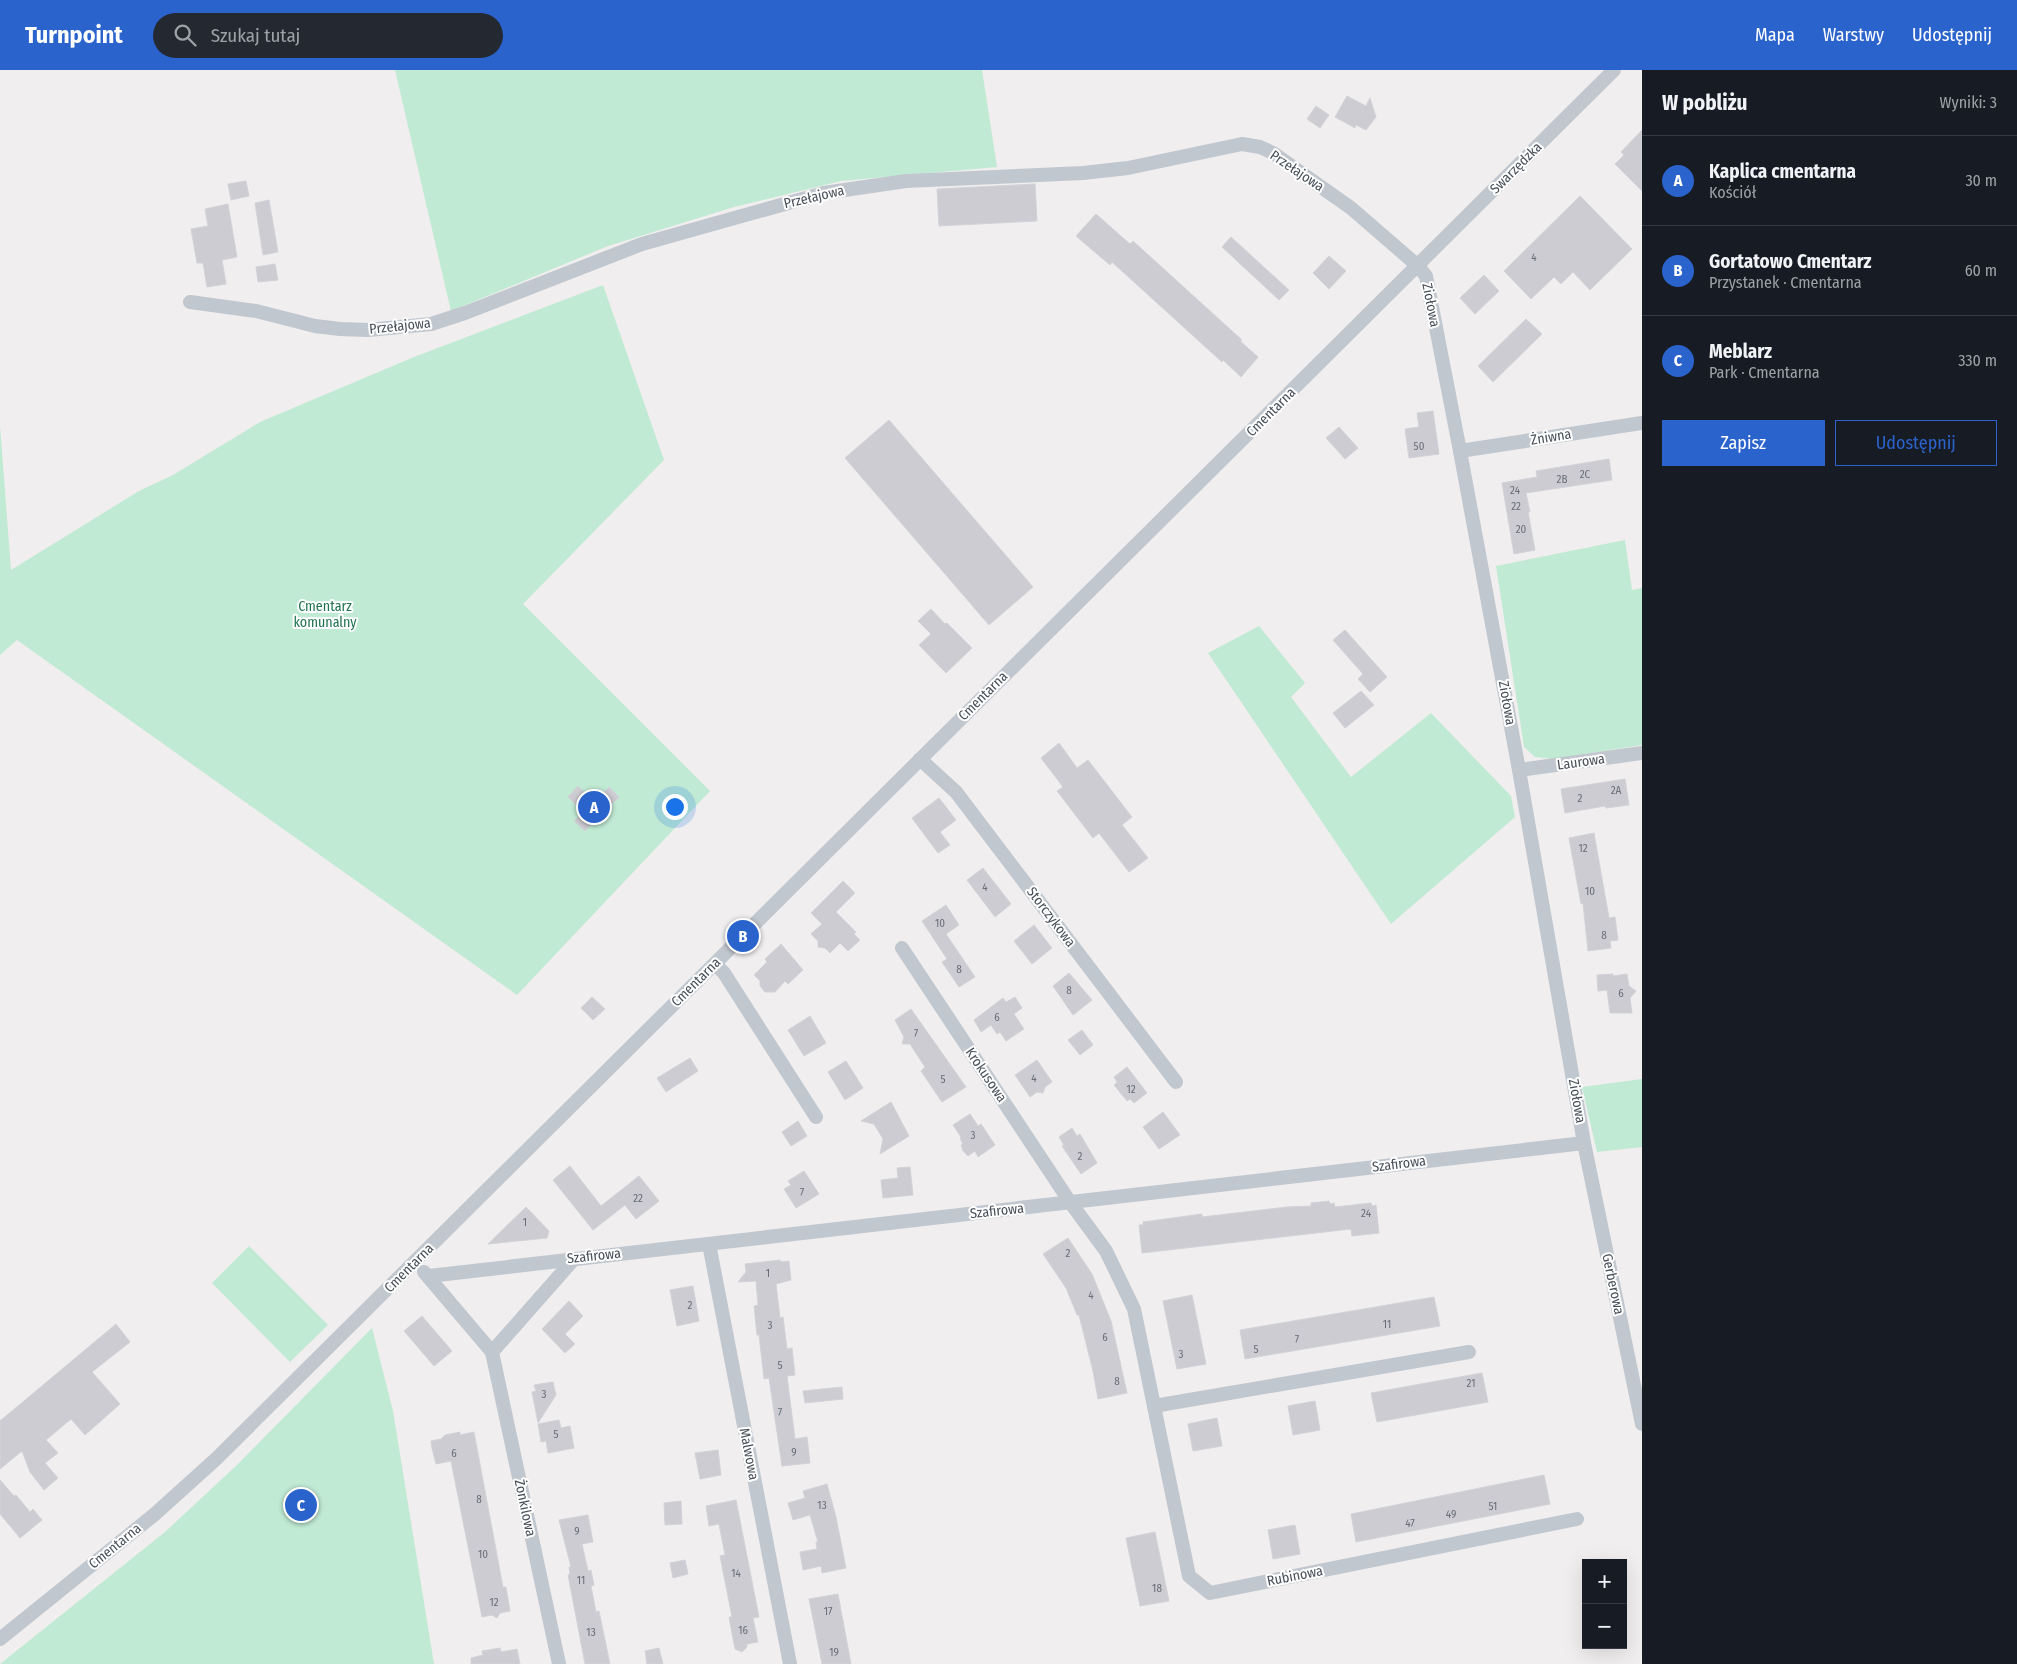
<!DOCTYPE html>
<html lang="pl">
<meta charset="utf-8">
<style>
body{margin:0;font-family:"Fira Sans Condensed",sans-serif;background:#242831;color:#f1f3f6}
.controls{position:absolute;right:15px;bottom:15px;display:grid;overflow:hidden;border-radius:0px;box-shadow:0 5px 20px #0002}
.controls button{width:45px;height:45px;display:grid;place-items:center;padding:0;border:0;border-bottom:1px solid #363941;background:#171b24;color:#f1f3f6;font:25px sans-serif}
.you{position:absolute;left:674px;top:736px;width:18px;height:18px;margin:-12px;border:4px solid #fff;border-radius:50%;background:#1a73e8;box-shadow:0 0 0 8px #1a73e833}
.badge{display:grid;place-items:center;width:32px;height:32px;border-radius:50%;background:#2b63cc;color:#fff;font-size:16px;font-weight:700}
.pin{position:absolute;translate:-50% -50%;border:2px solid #fff;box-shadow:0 1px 5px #0006}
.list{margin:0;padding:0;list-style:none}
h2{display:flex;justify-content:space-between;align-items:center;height:65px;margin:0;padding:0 20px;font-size:21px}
h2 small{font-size:16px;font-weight:400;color:#9ea1a6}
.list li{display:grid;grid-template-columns:32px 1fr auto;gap:15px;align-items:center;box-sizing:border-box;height:90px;padding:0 20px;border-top:1px solid #363941}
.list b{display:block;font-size:19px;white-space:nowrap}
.list p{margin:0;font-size:16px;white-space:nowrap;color:#9ea1a6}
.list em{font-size:16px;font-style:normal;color:#9ea1a6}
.actions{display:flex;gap:10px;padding:15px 20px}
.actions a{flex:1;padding:11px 0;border:1px solid #2b63cc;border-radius:0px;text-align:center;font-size:18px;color:#2b63cc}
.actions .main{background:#2b63cc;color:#fff}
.icon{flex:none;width:28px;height:28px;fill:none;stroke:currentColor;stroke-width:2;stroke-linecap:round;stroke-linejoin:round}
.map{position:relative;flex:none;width:1642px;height:1594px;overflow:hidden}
header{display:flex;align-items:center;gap:30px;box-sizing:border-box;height:70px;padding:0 25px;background:#2b63cc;color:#fff}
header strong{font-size:24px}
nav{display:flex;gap:28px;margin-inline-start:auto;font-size:18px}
.search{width:350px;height:45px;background:#242831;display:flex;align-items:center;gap:12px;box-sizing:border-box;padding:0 18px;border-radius:28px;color:#9ea1a6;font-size:19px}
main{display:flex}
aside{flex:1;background:#171b24}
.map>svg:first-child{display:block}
.green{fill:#c0ead4}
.building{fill:#ccccd2;stroke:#d2d3d8}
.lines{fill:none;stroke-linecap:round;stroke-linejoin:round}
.minor{stroke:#c0c7ce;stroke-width:14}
.labels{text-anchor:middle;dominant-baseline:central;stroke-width:4;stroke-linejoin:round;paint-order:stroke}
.number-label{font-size:11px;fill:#696e77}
.street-label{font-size:14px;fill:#484f59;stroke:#fff}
.park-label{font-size:14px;fill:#207351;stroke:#fff}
</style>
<header>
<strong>Turnpoint</strong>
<div class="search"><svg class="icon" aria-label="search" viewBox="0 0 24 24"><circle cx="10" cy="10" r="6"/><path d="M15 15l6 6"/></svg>Szukaj tutaj</div>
<nav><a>Mapa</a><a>Warstwy</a><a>Udostępnij</a></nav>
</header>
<main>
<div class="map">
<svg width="1642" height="1594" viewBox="0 0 1642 1594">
<rect width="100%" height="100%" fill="#f0eeee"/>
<g class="green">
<path d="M395 0H982L997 97 841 111 734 137 608 176 451 241Z"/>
<path d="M603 215 664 390 523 534 710 721 517 925 17 570 0 585V356L11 500 139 421 173 405 260 352 414 287Z"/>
<path d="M1625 470 1632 520 1642 518V675L1553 689 1535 687 1524 677 1496 496Z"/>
<path d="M1259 556 1305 613 1291 627 1351 707 1431 643 1511 726 1515 747 1391 854 1208 583Z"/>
<path d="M1642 1009V1077L1597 1082 1582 1017Z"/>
<path d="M249 1176 328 1255 290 1292 212 1213Z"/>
<path d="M372 1258 393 1341 434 1594H0L165 1462 237 1395Z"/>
</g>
<g class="building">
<path d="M1347 26 1366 36 1370 28 1376 47 1366 60 1356 55 1355 58 1335 47Z"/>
<path d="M1316 36 1329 45 1320 58 1307 49Z"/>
<path d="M1642 60V121L1615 94 1624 85 1621 82Z"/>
<path d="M246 111 249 126 231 130 228 114Z"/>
<path d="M1035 114 1037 151 939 156 937 119Z"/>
<path d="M1580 126 1632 179 1590 220 1573 202 1561 214 1554 207 1531 229 1504 201Z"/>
<path d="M269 130 278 182 263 185 255 133Z"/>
<path d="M228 134 237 187 222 190 226 214 207 217 203 193H197L191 159 208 156 205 139Z"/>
<path d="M1096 144 1130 174 1133 171 1242 270 1240 271 1258 287 1241 307 1223 290 1222 292 1112 192 1110 195 1076 166Z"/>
<path d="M1231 167 1289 220 1279 230 1222 177Z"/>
<path d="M1329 186 1346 201 1329 219 1313 203Z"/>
<path d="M275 194 278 210 258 212 256 197Z"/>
<path d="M1484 205 1499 221 1475 244 1460 228Z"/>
<path d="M1526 249 1542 264 1493 312 1478 296Z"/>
<path d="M1433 341 1439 384 1409 388 1405 359 1419 357 1417 343Z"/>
<path d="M889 350 1033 517 989 555 845 388Z"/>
<path d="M1339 357 1358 378 1345 389 1326 368Z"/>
<path d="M1609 389 1612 410 1526 423 1530 442H1528L1535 480 1514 484 1502 413 1537 407 1536 401Z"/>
<path d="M931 539 945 554 947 553 972 578 946 603 919 575 931 564 918 551Z"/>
<path d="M1345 560 1387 607 1370 622 1358 609 1363 604 1333 570Z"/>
<path d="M1361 621 1374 635 1345 658 1333 643Z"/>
<path d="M1059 673 1077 698 1088 690 1132 747 1122 755 1148 788 1129 802 1099 763 1093 768 1057 721 1063 717 1041 688Z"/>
<path d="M1625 709 1629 735 1606 738 1605 736 1565 743 1561 719Z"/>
<path d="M578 716 594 732 609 717 619 727 585 761 574 751 583 742 568 727Z"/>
<path d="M939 728 956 750 940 762 950 775 938 783 912 748Z"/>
<path d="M1594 763 1609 848 1615 847 1618 870 1610 871 1611 878 1588 881 1583 833 1581 834 1569 768Z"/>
<path d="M983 798 1011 834 995 847 967 810Z"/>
<path d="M843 811 855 823 836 842 856 862 854 864 860 870 848 881 840 873 830 883 825 878 818 877V871L811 864 822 854 811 843Z"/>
<path d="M946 835 959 855 946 864 975 907 959 917 942 892 947 889 922 851Z"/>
<path d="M1034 855 1052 878 1032 894 1014 871Z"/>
<path d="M781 874 803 900 788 914 785 911 775 922H765L760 916V911L754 905 767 892 765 889Z"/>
<path d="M1069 903 1092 930 1073 945 1053 916Z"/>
<path d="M1613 904V906L1627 904 1629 916 1636 921 1630 928 1632 943H1610L1607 920 1598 921 1597 905Z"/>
<path d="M592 927 605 939 593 950 581 938Z"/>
<path d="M1015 927 1022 938 1014 944 1024 959 1006 971 1000 962 997 964 991 955 981 962 974 950 1003 928 1006 932Z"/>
<path d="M911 939 966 1017 942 1032 921 1001 925 997 910 974H902L904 967 895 950Z"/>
<path d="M810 946 826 973 804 986 788 960Z"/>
<path d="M1082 960 1093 975 1080 985 1068 970Z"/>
<path d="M690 988 698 1001 666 1022 657 1008Z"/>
<path d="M1037 990 1052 1012 1045 1017 1043 1023 1037 1022 1030 1027 1015 1005Z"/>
<path d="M846 991 863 1018 845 1030 828 1002Z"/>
<path d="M1127 997 1147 1023 1134 1033 1130 1029 1127 1031 1114 1015 1117 1012 1114 1007Z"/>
<path d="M891 1032 909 1066 880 1084 883 1069 874 1054 861 1051Z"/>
<path d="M1163 1042 1180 1065 1159 1079 1143 1057Z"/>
<path d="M970 1044 978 1056 981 1054 995 1075 978 1087 975 1081 968 1086 963 1081 961 1075 963 1074 960 1068 961 1067 953 1055Z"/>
<path d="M798 1051 807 1066 791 1076 782 1062Z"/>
<path d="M1072 1058 1077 1066 1080 1064 1097 1093 1081 1104 1062 1076 1064 1075 1059 1067Z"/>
<path d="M570 1096 601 1136 639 1106 659 1131 636 1149 625 1135 593 1160 553 1110Z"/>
<path d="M910 1097 913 1125 883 1128 881 1110 898 1108 897 1098Z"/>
<path d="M804 1101 819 1124 796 1138 784 1119 791 1115 788 1111Z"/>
<path d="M1329 1131 1330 1134 1334 1133 1335 1137 1371 1133 1372 1136 1376 1135 1379 1163 1352 1166 1351 1159 1142 1183 1139 1155H1143V1152L1202 1144V1147L1287 1137 1311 1136V1133Z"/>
<path d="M526 1137 549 1161 547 1168 488 1174Z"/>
<path d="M1068 1168 1092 1204 1111 1251 1127 1323 1098 1329 1093 1301 1079 1245H1077L1066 1218 1043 1184Z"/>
<path d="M780 1190 781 1192 789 1191 791 1210 776 1214 780 1248 783 1247 787 1279 792 1278 795 1305 787 1306 795 1369 807 1367 810 1393 782 1396 769 1308 764 1309 759 1265H757L754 1236 758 1235 756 1211 738 1212 746 1202 745 1194Z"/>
<path d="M693 1216 699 1251 677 1256 670 1220Z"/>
<path d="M1192 1225 1206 1294 1177 1299 1163 1231Z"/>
<path d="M1434 1227 1440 1256 1245 1289 1240 1260Z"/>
<path d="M569 1231 583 1246 565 1264 575 1274 565 1283 542 1259Z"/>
<path d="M422 1246 452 1281 434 1296 404 1261Z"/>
<path d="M116 1254 130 1272 92 1302 120 1334 85 1365 71 1349 46 1370 58 1383 45 1393 58 1408 44 1420 30 1402 22 1381 0 1399V1351Z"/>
<path d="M1482 1303 1488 1332 1377 1352 1371 1323Z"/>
<path d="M553 1312 556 1325 538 1353 532 1322 536 1321 534 1315Z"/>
<path d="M842 1317 843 1329 805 1333 803 1321Z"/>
<path d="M1315 1331 1320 1360 1293 1365 1288 1336Z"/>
<path d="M1217 1348 1222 1376 1193 1381 1188 1354Z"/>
<path d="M559 1350 561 1358 570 1356 574 1378 548 1383 546 1371 541 1372 538 1354Z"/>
<path d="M460 1362V1365L474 1362 503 1517H506L510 1541 500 1543 497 1548 492 1545 482 1547 451 1391 436 1394 432 1378 431 1371 441 1369 445 1365Z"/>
<path d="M718 1380 721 1405 700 1409 695 1383Z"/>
<path d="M1544 1405 1550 1434 1356 1472 1351 1444Z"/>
<path d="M0 1410 14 1426 16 1425 30 1442 33 1439 42 1450 20 1468 0 1444Z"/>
<path d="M827 1414 836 1447 846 1498 822 1503 821 1496 803 1500 800 1482 817 1479 816 1472H818L810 1445 793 1450 788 1433 805 1428 803 1421Z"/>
<path d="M736 1430 759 1547 753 1548 758 1572 747 1574V1577L742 1582 735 1579 729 1547H732L720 1486 725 1485 719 1454 709 1456 706 1436Z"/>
<path d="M681 1431 682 1454 665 1455 664 1433Z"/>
<path d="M588 1445 593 1472 582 1474 588 1501 591 1500 594 1515 591 1516 596 1542 599 1541 610 1594H585L568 1505 570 1504 569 1497H571L559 1450Z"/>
<path d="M1295 1455 1300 1484 1273 1489 1268 1460Z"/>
<path d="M1155 1462 1169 1531 1140 1536 1126 1468Z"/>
<path d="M685 1490 688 1504 673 1508 670 1493Z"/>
<path d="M838 1524 851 1594H822L809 1529Z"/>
<path d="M500 1578 501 1582 517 1579 520 1594H471V1588L483 1585 482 1581Z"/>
<path d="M659 1578 663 1594H647L645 1581Z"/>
</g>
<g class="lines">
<g class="minor">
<path d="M190 232 256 241 315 256 340 259 368 260 431 254 465 243 642 174 824 123 906 111 1083 103 1128 98 1242 74 1260 77 1273 83 1351 138 1418 196 1426 206 1460 381 1519 700 1584 1073 1642 1354"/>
<path d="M1460 381 1642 353"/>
<path d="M920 689 956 722 1176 1012"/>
<path d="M1519 700 1642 683"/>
<path d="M902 878 1070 1132 1106 1181 1134 1239 1189 1506 1210 1523 1577 1449"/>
<path d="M715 894 724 903 816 1047"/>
<path d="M709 1174 790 1594"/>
<path d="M424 1202 492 1282"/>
<path d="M429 1206 1584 1073"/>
<path d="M1154 1336 1469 1282"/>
<path d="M0 1569 155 1444 216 1389 1614 0"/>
<path d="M559 1594 492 1282 574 1189"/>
</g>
</g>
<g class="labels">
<g class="number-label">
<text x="1534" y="187">4</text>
<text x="1419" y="376">50</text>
<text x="1585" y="404">2C</text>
<text x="1562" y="409">2B</text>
<text x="1515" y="420">24</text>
<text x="1516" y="436">22</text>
<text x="1521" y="459">20</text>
<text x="1616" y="720">2A</text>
<text x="1580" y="728">2</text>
<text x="1583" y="778">12</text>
<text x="985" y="817">4</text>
<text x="1590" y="821">10</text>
<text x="940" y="853">10</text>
<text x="1604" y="865">8</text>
<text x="959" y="899">8</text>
<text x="1069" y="920">8</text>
<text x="1621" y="923">6</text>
<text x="997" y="947">6</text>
<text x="916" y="963">7</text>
<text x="1034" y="1008">4</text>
<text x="943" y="1009">5</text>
<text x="1131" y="1019">12</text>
<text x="973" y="1065">3</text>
<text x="1080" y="1086">2</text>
<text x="802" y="1122">7</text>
<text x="638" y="1128">22</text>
<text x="1366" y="1143">24</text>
<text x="525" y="1152">1</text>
<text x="1068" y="1183">2</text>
<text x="768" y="1203">1</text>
<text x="1091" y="1225">4</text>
<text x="690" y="1235">2</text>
<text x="1387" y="1254">11</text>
<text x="770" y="1255">3</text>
<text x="1105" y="1267">6</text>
<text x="1297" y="1269">7</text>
<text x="1256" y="1279">5</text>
<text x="1181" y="1284">3</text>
<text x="780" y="1295">5</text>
<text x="1117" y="1311">8</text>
<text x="1471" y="1313">21</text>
<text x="544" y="1324">3</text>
<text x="780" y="1342">7</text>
<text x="556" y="1364">5</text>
<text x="794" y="1382">9</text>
<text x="454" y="1383">6</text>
<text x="479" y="1429">8</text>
<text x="822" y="1435">13</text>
<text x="1493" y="1436">51</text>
<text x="1451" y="1444">49</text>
<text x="1410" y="1453">47</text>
<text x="577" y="1461">9</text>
<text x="483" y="1484">10</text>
<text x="736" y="1503">14</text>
<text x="581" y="1510">11</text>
<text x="1157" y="1518">18</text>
<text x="494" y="1532">12</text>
<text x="828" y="1541">17</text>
<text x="743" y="1560">16</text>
<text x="591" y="1562">13</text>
<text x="834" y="1582">19</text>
</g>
<g class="street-label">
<text transform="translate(1516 98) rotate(-45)">Swarzędzka</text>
<text transform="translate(1297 101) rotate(34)">Przełajowa</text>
<text transform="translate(814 127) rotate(-13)">Przełajowa</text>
<text transform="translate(1431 235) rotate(79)">Ziołowa</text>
<text transform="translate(400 256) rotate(-6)">Przełajowa</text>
<text transform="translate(1271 342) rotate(-45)">Cmentarna</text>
<text transform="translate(1551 367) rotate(-9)">Żniwna</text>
<text transform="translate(983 626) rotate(-45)">Cmentarna</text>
<text transform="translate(1507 633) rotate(80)">Ziołowa</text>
<text transform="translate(1581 692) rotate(-8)">Laurowa</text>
<text transform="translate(1051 847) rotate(53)">Storczykowa</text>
<text transform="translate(696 912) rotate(-45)">Cmentarna</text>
<text transform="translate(986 1005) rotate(56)">Krokusowa</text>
<text transform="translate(1577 1031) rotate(80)">Ziołowa</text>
<text transform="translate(1399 1094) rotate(-7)">Szafirowa</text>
<text transform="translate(997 1141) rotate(-6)">Szafirowa</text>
<text transform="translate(594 1186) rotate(-6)">Szafirowa</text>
<text transform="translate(409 1198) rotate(-45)">Cmentarna</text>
<text transform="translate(1613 1214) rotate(78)">Gerberowa</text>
<text transform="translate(749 1384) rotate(79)">Malwowa</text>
<text transform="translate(525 1438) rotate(78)">Żonkilowa</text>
<text transform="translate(115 1476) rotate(-39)">Cmentarna</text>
<text transform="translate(1295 1506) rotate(-11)">Rubinowa</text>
</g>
<g class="park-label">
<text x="325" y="536">Cmentarz<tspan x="325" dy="16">komunalny</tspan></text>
</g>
</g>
</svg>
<div class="controls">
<button>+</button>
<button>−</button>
</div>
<div class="you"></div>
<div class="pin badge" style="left:594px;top:737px">A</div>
<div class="pin badge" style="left:743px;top:866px">B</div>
<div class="pin badge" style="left:301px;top:1435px">C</div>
</div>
<aside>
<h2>W pobliżu<small>Wyniki: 3</small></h2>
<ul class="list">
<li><span class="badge">A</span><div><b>Kaplica cmentarna</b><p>Kościół</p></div><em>30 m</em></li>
<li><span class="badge">B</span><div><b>Gortatowo Cmentarz</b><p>Przystanek · Cmentarna</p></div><em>60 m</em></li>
<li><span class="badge">C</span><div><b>Meblarz</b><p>Park · Cmentarna</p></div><em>330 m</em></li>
</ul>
<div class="actions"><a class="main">Zapisz</a><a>Udostępnij</a></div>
</aside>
</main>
